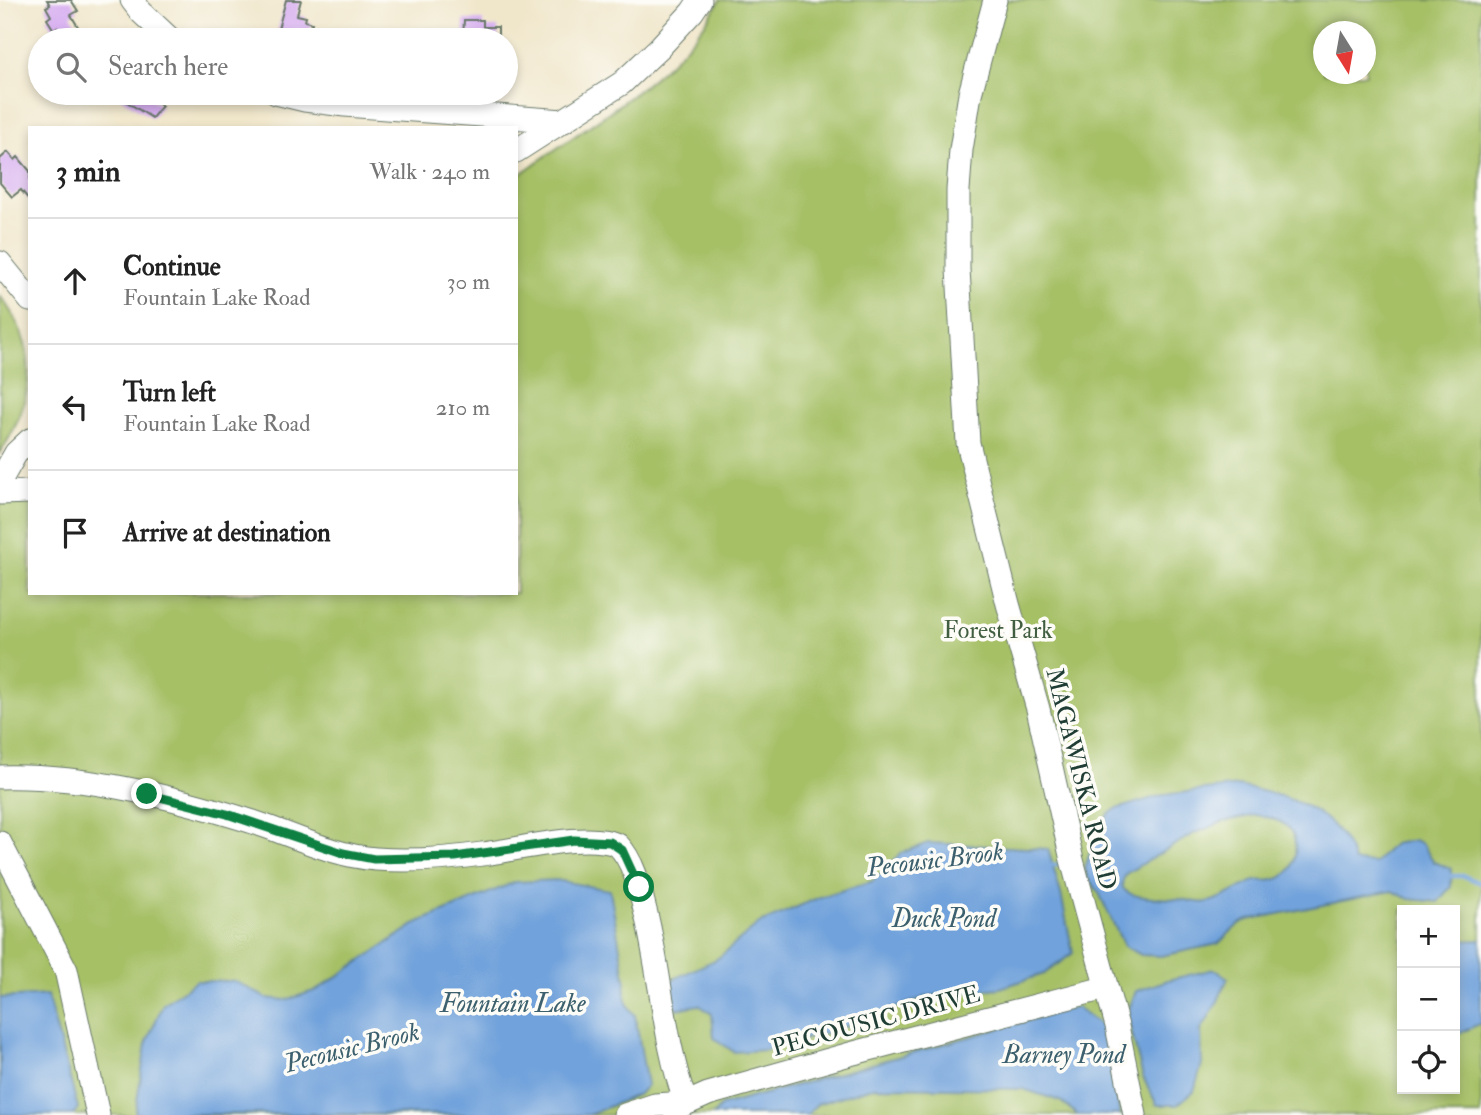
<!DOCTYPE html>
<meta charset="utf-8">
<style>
body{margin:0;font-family:"IM FELL Double Pica",serif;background:#f6f6f6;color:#222}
.controls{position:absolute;right:21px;bottom:21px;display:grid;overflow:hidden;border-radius:0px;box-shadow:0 4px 10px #0003}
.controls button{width:63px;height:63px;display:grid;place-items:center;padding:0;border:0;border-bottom:2px solid #e0e0e0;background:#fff;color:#222;font:35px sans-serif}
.compass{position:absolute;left:1313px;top:21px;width:63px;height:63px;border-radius:50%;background:#fff;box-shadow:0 4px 10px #0003;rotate:169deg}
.stop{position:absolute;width:21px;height:21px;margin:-16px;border:5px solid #0b8043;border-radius:50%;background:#fff}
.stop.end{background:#0b8043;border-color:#fff;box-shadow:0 2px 7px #0008}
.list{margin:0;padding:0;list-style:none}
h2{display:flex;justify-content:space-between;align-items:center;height:91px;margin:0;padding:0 28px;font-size:30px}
h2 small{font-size:23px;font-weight:400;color:#767676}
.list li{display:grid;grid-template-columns:46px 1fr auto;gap:21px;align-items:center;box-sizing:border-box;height:126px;padding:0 28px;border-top:2px solid #e0e0e0}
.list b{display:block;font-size:26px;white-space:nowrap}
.list p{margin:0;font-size:23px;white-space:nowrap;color:#767676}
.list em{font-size:23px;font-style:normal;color:#767676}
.icon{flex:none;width:38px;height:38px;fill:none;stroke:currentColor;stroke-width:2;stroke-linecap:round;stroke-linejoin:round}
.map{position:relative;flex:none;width:1481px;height:1115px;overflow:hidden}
.search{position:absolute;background:#fff;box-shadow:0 4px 10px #0003;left:28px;top:28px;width:490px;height:77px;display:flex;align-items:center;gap:18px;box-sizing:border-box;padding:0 24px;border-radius:38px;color:#767676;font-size:26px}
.panel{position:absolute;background:#fff;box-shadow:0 4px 10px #0003;left:28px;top:126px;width:490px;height:469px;border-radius:0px}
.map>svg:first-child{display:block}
.green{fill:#a6c066;stroke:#627e4d;stroke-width:2;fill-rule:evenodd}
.water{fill:#71a2db;stroke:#487088;stroke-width:2;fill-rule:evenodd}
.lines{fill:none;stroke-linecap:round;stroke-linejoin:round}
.stream{stroke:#71a2db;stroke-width:4.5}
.building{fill:#d5abf0}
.minor-casing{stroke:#687868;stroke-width:25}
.minor{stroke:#fff;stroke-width:23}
.route{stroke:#0b8043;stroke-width:9}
.labels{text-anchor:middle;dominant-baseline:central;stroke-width:7;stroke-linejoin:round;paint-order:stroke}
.park-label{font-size:24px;fill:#415e40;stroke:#fdfcf7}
.street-label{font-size:24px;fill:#1f3d34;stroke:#fdfcf7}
.water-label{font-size:26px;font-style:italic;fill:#3c606e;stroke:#fdfcf7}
</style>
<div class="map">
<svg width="1481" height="1115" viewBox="0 0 1481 1115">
<rect width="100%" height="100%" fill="#fdfcf7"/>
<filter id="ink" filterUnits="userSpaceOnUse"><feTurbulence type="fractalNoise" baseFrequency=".0143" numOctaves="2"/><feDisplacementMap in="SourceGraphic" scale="14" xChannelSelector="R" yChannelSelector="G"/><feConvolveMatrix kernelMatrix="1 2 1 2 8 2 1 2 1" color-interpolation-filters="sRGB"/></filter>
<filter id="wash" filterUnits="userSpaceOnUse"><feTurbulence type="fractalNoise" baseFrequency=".00686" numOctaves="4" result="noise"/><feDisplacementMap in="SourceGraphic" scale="28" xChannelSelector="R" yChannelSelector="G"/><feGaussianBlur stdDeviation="1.57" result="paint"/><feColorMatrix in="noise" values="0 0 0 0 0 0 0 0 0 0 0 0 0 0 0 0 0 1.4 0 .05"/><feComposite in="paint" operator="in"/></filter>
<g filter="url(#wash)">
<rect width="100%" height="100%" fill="#f0e6ca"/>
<g class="green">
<path d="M720 0H1481V1115H0V478L30 491V593H516V177C585 126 677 78 720 0ZM1324 32H1366V74H1324ZM1402 910H1455V1089H1402Z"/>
<path d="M0 296C41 348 35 400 0 453Z"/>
</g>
<g class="water">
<path d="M1238 786C1288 796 1337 808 1354 862L1375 863 1393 844 1415 840 1423 845 1434 862 1452 869 1451 886 1438 902 1409 899 1392 891 1248 920 1239 924 1218 944 1161 956 1141 955 1124 946 1099 893 1087 877 1085 868 1094 840 1108 815 1116 809 1163 795ZM1255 815C1273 818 1293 822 1295 843 1297 860 1292 877 1273 880 1266 882 1259 879 1252 882 1238 888 1222 900 1207 902 1199 904 1188 900 1180 899 1168 898 1130 900 1123 888 1121 883 1124 877 1127 873L1195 833 1223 822Z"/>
<path d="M928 843 1048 849 1061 894 1073 953 1044 974 1000 988 929 996 830 1032 765 1050 734 1052 714 1038 712 1014 699 1005 676 1009 669 981 717 959 760 923 820 897 873 881 901 853Z"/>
<path d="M556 880 610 890 626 983C623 996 626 1005 635 1015L647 1085 639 1094 589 1115 135 1114 146 1044 163 1004 196 981H235L266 998 286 1000 317 990 419 922 515 882Z"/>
<path d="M1481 940V1023L1455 1036V941Z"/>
<path d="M1214 969 1228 978 1217 1003 1201 1030 1202 1064 1194 1091 1177 1105H1157L1143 1077 1127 1014 1136 991 1168 980Z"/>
<path d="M47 995 78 1108 73 1115H0V998Z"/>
<path d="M1077 1007 1103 1027 1120 1115H1078L1060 1101 1023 1089 873 1087 817 1104 807 1115H713L721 1106Z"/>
</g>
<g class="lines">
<g class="stream">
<path d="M1048 866 1062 864"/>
<path d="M1448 876H1464L1481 883"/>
</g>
</g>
<g id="blocks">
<g class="building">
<path d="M47 0H71L78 11 71 15 86 40H67L61 31 59 32 57 28 54 30 47 19 51 16 46 7 50 5Z"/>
<path d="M286 0H301L297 15 306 17 305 21 312 23 307 40H292L276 36Z"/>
<path d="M464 20H483V27H498V40H463Z"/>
<path d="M113 93H156L151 99 162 106 152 118Z"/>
<path d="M8 152 15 160 18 157 30 171V201L21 190 12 197 0 183V159Z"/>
</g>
</g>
</g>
<g filter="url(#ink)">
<use href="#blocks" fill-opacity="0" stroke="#687868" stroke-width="2"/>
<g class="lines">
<defs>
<g id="minor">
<path d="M132 0 141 12 171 40"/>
<path d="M995 0 970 94 961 150 958 190V269L968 443 1008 604 1038 709 1072 860 1117 1026 1135 1115"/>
<path d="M276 93 305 100 345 105 564 121"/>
<path d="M516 151 622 83 659 48 692 12 700 0"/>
<path d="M0 263 30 300"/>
<path d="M0 481 16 453 30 440"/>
<path d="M0 493 30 492"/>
<path d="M0 777C85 775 170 796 250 821 291 834 333 856 376 859 412 862 447 859 482 854 519 850 586 831 618 845 635 863 640 891 646 914 661 976 664 1042 686 1103L655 1105 625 1115"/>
<path d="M0 843 66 970 98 1115"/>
<path d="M674 1109 708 1094 850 1054 1105 988"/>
</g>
</defs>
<use href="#minor" class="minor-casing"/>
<use href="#minor" class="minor"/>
</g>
</g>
<g class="lines" filter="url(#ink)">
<path class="route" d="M147 794 227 814 343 853 374 859 455 857 574 840 610 842 622 850 639 887"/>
</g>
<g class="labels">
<g class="park-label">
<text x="998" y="630">Forest Park</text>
</g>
<g class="street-label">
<text transform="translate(1081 779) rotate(76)">MAGAWISKA ROAD</text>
<text transform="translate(876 1021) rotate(-15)">PECOUSIC DRIVE</text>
</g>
<g class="water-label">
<text transform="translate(935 860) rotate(-7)">Pecousic Brook</text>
<text x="944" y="919">Duck Pond</text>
<text x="513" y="1004">Fountain Lake</text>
<text transform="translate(352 1048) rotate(-14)">Pecousic Brook</text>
<text x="1064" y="1055">Barney Pond</text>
</g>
</g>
</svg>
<div class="controls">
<button>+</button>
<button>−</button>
<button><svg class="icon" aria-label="locate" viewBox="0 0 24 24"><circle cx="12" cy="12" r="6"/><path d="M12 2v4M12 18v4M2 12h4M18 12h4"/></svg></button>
</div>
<svg class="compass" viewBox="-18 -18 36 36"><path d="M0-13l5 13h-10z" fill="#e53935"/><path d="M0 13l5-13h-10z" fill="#767676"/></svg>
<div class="stop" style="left:639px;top:887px"></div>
<div class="stop end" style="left:147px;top:794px"></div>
<div class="search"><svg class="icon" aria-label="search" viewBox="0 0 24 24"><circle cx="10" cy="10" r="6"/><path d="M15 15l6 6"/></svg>Search here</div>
<section class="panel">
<h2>3 min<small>Walk · 240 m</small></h2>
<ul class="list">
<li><svg class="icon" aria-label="ahead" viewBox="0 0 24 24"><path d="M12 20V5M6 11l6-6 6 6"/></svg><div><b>Continue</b><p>Fountain Lake Road</p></div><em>30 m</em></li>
<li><svg class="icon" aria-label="left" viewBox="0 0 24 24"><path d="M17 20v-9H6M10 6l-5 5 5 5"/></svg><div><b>Turn left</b><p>Fountain Lake Road</p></div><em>210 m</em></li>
<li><svg class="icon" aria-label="arrive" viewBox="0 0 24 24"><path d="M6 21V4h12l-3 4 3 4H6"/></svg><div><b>Arrive at destination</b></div></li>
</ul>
</section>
</div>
